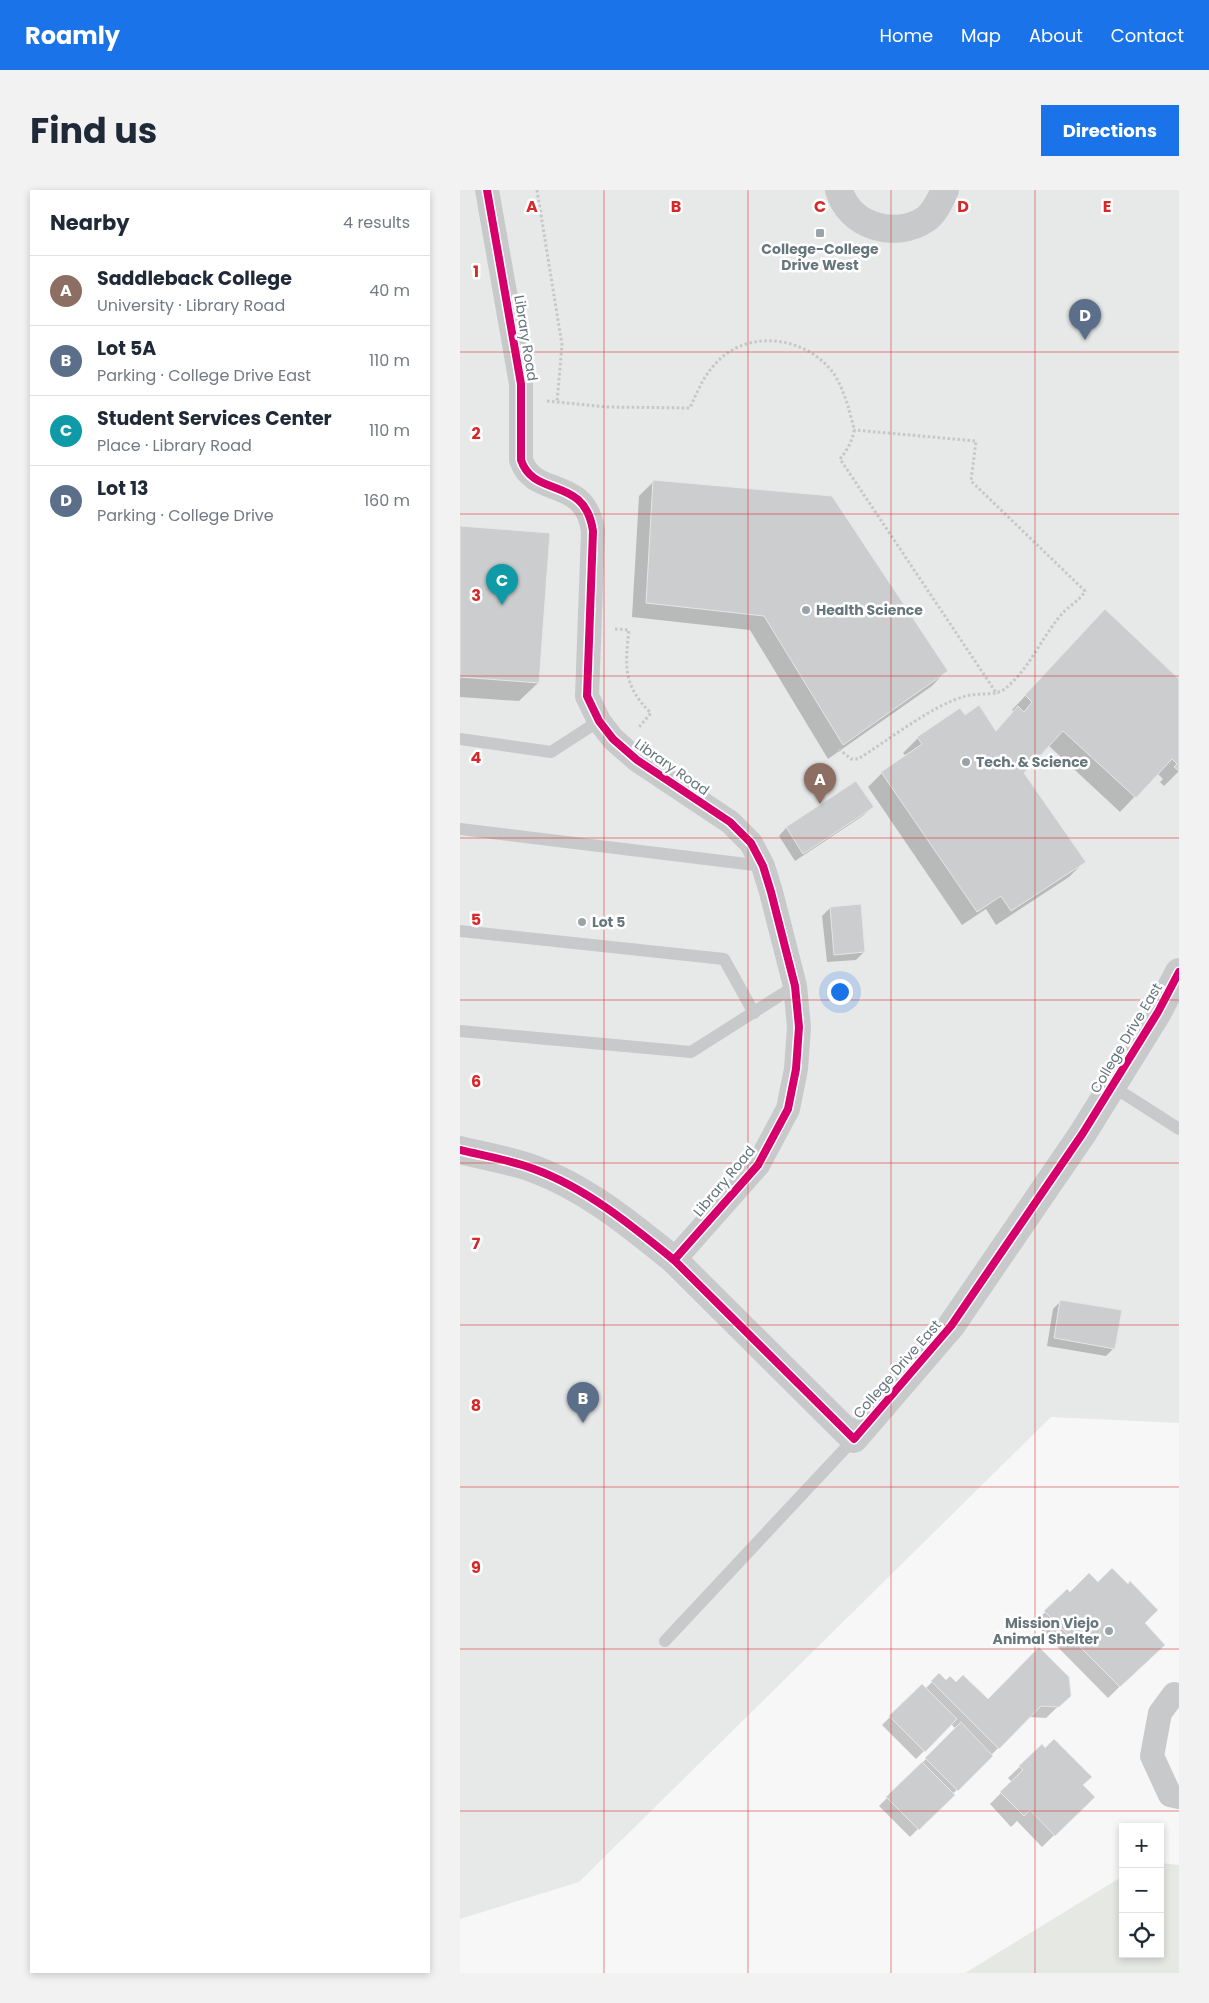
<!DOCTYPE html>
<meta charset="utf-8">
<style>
body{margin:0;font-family:Poppins,sans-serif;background:#f2f2f3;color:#1f2937}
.controls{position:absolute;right:15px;bottom:15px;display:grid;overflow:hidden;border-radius:0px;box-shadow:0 2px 8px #0003}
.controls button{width:45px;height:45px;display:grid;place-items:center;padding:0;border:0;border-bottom:1px solid #e0e1e3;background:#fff;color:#1f2937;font:25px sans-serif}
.you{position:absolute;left:379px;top:801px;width:18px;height:18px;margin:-12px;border:4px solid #fff;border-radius:50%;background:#1a73e8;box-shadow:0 0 0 8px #1a73e833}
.badge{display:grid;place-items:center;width:32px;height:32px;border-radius:50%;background:#1a73e8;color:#fff;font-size:16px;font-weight:700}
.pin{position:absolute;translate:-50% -41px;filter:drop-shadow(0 1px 2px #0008)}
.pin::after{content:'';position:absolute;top:26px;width:18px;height:15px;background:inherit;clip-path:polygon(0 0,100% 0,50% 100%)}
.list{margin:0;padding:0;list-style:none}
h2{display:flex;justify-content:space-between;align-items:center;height:65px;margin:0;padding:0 20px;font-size:21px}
h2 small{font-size:16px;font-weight:400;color:#747a83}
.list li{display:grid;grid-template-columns:32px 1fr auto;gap:15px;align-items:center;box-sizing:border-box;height:70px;padding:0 20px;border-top:1px solid #e0e1e3}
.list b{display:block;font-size:19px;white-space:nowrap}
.list p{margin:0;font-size:16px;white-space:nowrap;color:#747a83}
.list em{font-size:16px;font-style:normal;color:#747a83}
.icon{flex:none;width:28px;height:28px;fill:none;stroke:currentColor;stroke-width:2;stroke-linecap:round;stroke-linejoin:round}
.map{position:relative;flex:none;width:719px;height:1783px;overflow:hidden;border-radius:0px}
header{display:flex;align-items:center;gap:30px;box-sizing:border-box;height:70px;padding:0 25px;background:#1a73e8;color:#fff}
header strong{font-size:24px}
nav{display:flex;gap:28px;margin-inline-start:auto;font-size:18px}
.intro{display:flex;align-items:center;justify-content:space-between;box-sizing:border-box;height:120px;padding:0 30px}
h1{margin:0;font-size:35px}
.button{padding:12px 22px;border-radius:0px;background:#1a73e8;color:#fff;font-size:18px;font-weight:700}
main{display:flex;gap:30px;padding:0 30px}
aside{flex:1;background:#fff;border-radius:0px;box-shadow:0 2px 8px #0003}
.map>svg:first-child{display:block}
.built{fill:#e7e8e8}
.green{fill:#e6e8e4}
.shadow{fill:#0003}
.building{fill:#cbcdce;stroke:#e6e6e6}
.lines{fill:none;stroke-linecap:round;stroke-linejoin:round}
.path{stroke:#c6c7c8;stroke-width:3;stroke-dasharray:2.5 2.5;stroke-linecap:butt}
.service{stroke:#c8c9ca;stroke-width:12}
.minor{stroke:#c8c9ca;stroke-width:24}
.tertiary{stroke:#c8c9ca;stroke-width:28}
.cycleway-casing{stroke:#fff;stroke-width:11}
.cycleway{stroke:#d6006c;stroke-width:8}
.grid{fill:none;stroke:#d62828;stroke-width:1;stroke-opacity:0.55}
.poi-dot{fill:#99a3a8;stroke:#fff;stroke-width:2}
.labels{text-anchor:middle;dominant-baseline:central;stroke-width:5;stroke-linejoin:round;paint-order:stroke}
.poi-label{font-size:14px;font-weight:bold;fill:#66767d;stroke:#fff;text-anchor:start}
.street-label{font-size:14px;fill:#66767d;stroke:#fff}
.grid-label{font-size:16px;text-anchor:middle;font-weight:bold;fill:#d62828;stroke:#fff;stroke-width:5;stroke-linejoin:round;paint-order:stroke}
</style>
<header>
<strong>Roamly</strong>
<nav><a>Home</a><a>Map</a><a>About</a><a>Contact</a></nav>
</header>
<div class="intro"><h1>Find us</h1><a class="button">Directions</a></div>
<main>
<aside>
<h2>Nearby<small>4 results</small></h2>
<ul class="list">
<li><span class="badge" style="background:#8d6e63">A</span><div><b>Saddleback College</b><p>University · Library Road</p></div><em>40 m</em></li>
<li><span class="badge" style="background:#5c6f8a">B</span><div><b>Lot 5A</b><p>Parking · College Drive East</p></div><em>110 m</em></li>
<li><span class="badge" style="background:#0f9aa8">C</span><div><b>Student Services Center</b><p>Place · Library Road</p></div><em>110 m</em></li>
<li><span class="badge" style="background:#5c6f8a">D</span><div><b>Lot 13</b><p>Parking · College Drive</p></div><em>160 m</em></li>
</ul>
</aside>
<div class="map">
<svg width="719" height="1783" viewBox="0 0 719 1783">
<rect width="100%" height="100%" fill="#f7f7f7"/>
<path class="built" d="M0 0H719V1233L591 1227 119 1692 0 1729Z"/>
<path class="green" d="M700 1673 719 1675V1783H505L663 1686V1764H700Z"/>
<g class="shadow">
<path d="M194 291 486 481 472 496 368 569 290 440 172 427 179 306Z"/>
<path d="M0 338 78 493 59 511 0 507Z"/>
<path d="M630 436 719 490V581L704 596 700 592 703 589 697 583 660 622 588 555 563 583 624 672 609 687 536 735 526 719 502 735 408 597 422 583 446 566 443 563 458 548 500 519 505 526 535 542 554 522 552 520Z"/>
<path d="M395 593 412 617 404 625 335 671 319 646 326 638Z"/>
<path d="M370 718 404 762 396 770 367 772 362 726Z"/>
<path d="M601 1111 654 1158 646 1166 587 1156 593 1119Z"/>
<path d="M638 1394 668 1395 683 1433 691 1466 648 1508 574 1433 607 1401 610 1404Z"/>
<path d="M479 1485 486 1491 496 1494 528 1510 609 1506 586 1528 569 1527 450 1647 419 1616 496 1539 491 1534 456 1569 422 1535 462 1495 465 1499Z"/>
<path d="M582 1555 633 1607 582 1657 557 1631 551 1637 530 1614 552 1592 548 1588Z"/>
</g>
<g class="building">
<path d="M193 290 372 306 488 481 383 555 304 426 186 413Z"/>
<path d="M0 336 90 343 79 493 0 487Z"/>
<path d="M645 419 719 489V581L714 577 717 574 712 569 676 608 603 541 564 583 626 672 551 721 541 706 517 722 421 582 462 554 457 547 500 518 505 525 519 515 536 541 558 516 564 522 572 512 565 505Z"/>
<path d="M396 591 414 617 343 664 326 637Z"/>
<path d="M401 714 405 762 374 765 370 717Z"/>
<path d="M600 1110 662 1120 655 1159 594 1148Z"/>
<path d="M652 1378 668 1394 670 1391 698 1420 685 1433 705 1455 660 1497 584 1421 607 1399 610 1402 629 1383 638 1392Z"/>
<path d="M579 1457 609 1487 611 1506 599 1517 581 1516 539 1559 471 1491 479 1483 486 1490 490 1486 496 1492 503 1485 528 1509Z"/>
<path d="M462 1494 497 1529 465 1562 429 1526Z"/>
<path d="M501 1532 533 1566 498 1601 465 1568Z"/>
<path d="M594 1549 632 1587 623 1595 635 1607 595 1646 570 1620 564 1626 540 1602 563 1580 559 1576 582 1554 585 1558Z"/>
<path d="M462 1572 495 1605 459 1640 426 1607Z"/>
</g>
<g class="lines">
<g class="path">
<path d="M77 0 102 155 97 212"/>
<path d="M87 211 148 217 230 218C237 202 244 185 257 172 289 138 348 147 374 184 381 195 385 207 389 219 390 226 394 235 394 241 392 252 387 260 380 269L537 504"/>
<path d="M155 439 169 440C165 476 163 496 191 523L179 537"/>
<path d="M379 559 391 569H398C429 550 472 515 506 506 520 502 535 507 546 498 570 478 581 448 601 425 608 416 620 411 625 401L511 291 516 251 394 240"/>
</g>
<g class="service">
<path d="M0 549 91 562 139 531"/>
<path d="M0 639 303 676"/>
<path d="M0 741 264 769 294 823"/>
<path d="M0 841 231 862 335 796"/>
<path d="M652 896 719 939"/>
<path d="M205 1451 394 1249"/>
</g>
<g class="minor">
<path d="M27 0 61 194V270C74 309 125 285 133 341L127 506 139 531 153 549 177 570 270 632 291 653 303 676 311 702 335 796 339 837 336 879 328 919 298 975 214 1070"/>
<path d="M714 1504 700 1523 692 1566 710 1605 719 1607"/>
</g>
<g class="tertiary">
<path d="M379 0C389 36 435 50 466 29 475 22 480 11 485 0"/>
<path d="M0 960C24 966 50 970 74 979 126 998 171 1035 214 1070L394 1249 491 1136 623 943 698 822 719 782"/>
</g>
<defs>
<g id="cycleway">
<path d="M27 0 61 194V270C74 309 125 285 133 341L127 506 139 531 153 549 177 570 270 632 291 653 303 676 311 702 335 796 339 837 336 879 328 919 298 975 214 1070"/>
<path d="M0 960C24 966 50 970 74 979 126 998 171 1035 214 1070L394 1249 491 1136 623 943 698 822 719 782"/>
</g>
</defs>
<use href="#cycleway" class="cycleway-casing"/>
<use href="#cycleway" class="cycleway"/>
</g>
<path class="grid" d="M144 0V1783M288 0V1783M431 0V1783M575 0V1783M0 162H719M0 324H719M0 486H719M0 648H719M0 810H719M0 973H719M0 1135H719M0 1297H719M0 1459H719M0 1621H719"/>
<g class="poi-dot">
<rect x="355" y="38" width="10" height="10" rx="2.5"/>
<circle cx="346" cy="420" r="5"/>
<circle cx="506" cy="572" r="5"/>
<circle cx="122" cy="732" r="5"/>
<circle cx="649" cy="1441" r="5"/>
</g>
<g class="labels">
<g class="poi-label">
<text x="360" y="59" text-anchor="middle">College-College<tspan x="360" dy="16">Drive West</tspan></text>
<text x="356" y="420">Health Science</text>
<text x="516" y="572">Tech. &amp; Science</text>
<text x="132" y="732">Lot 5</text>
<text x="639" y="1433" text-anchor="end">Mission Viejo<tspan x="639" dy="16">Animal Shelter</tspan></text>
</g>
<g class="street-label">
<text transform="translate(66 148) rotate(81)">Library Road</text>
<text transform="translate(212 577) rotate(35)">Library Road</text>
<text transform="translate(666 848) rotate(-59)">College Drive East</text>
<text transform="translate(264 991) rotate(-50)">Library Road</text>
<text transform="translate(437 1179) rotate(-49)">College Drive East</text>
</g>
</g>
<g class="grid-label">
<text x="72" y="22">A</text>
<text x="216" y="22">B</text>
<text x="360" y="22">C</text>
<text x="503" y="22">D</text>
<text x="647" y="22">E</text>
<text x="16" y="87">1</text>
<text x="16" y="249">2</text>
<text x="16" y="411">3</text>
<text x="16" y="573">4</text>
<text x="16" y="735">5</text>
<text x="16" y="897">6</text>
<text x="16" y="1059">7</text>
<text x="16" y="1221">8</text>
<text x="16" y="1383">9</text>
</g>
</svg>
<div class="controls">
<button>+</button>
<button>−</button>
<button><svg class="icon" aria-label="locate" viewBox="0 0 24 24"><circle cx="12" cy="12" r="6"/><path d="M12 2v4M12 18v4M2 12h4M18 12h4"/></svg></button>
</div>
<div class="you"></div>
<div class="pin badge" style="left:360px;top:614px;background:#8d6e63">A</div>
<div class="pin badge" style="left:123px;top:1233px;background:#5c6f8a">B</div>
<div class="pin badge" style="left:42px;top:415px;background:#0f9aa8">C</div>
<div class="pin badge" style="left:625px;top:150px;background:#5c6f8a">D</div>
</div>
</main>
